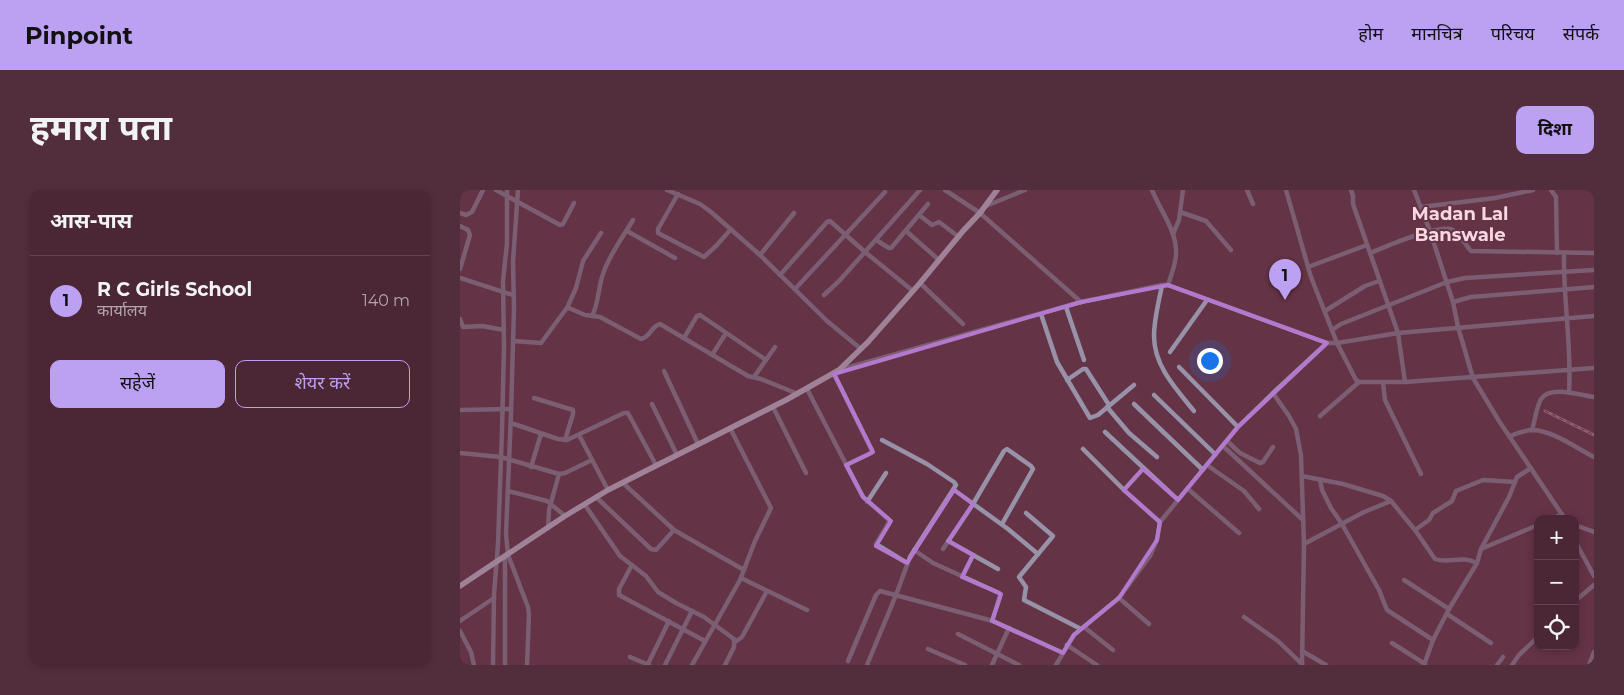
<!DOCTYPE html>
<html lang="hi">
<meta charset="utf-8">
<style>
body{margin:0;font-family:Montserrat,"Noto Sans Devanagari",sans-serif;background:#522e3c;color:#f1f3f6}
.controls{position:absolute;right:15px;bottom:15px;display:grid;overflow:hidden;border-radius:10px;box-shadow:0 2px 8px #0003}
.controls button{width:45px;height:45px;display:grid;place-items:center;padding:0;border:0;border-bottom:1px solid #62434f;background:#4b2634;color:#f1f3f6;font:25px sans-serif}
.you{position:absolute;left:749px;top:170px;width:18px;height:18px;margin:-12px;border:4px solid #fff;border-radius:50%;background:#1a73e8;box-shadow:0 0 0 8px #1a73e833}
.badge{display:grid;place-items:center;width:32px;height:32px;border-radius:50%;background:#bca0f2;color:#111;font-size:16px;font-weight:700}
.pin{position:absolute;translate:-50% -41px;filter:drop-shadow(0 1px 2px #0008)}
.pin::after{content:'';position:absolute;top:26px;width:18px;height:15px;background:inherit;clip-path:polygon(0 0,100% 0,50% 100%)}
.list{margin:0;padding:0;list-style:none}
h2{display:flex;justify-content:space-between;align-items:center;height:65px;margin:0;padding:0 20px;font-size:21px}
h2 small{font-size:16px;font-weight:400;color:#b2a5ac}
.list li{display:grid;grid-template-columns:32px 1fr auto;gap:15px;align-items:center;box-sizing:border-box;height:90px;padding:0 20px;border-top:1px solid #62434f}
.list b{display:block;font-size:19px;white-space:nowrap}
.list p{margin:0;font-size:16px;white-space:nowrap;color:#b2a5ac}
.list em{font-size:16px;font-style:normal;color:#b2a5ac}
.actions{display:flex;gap:10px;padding:15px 20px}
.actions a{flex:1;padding:11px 0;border:1px solid #bca0f2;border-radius:10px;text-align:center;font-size:18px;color:#bca0f2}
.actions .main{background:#bca0f2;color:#111}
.icon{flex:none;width:28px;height:28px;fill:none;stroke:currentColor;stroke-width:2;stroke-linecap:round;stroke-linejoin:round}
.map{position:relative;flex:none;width:1134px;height:475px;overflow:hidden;border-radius:10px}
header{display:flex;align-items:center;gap:30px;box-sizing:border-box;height:70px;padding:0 25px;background:#bca0f2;color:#111}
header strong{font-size:24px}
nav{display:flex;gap:28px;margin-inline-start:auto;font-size:18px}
.intro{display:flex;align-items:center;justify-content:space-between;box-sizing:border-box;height:120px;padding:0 30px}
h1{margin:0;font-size:35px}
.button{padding:12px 22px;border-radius:10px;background:#bca0f2;color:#111;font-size:18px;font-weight:700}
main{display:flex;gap:30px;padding:0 30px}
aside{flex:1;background:#4b2634;border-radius:10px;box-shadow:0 2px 8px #0003}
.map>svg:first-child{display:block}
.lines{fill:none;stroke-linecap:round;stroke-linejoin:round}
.minor{stroke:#9892a9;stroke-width:4.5}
.major{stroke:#e9e2fd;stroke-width:5.5}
.rail-casing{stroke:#bb95a2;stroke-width:3}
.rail{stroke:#643345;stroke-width:1;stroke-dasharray:4;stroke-linecap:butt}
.marked{fill:none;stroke:#b379ce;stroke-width:4;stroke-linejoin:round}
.labels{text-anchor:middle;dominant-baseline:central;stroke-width:4;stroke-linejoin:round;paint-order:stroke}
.neighbourhood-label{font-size:18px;font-weight:bold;fill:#f7d8e1;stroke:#643345}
</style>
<header>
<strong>Pinpoint</strong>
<nav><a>होम</a><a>मानचित्र</a><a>परिचय</a><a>संपर्क</a></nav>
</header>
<div class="intro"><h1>हमारा पता</h1><a class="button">दिशा</a></div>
<main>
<aside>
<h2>आस-पास<small></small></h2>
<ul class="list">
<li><span class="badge">1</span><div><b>R C Girls School</b><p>कार्यालय</p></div><em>140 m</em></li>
</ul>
<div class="actions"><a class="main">सहेजें</a><a>शेयर करें</a></div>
</aside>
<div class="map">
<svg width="1134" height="475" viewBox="0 0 1134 475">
<rect width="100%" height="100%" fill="#643345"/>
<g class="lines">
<g class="minor">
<path d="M36 0 100 35 103 34 114 13"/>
<path d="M58 0 53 72 54 118 51 224 46 344 48 365 68 417 69 424 67 475"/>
<path d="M207 0 240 14 251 22 300 65 367 131 401 159"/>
<path d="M485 0 520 23 621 112"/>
<path d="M692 0C700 20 716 40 716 61 717 72 711 85 708 95"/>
<path d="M787 0 793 14"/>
<path d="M826 0 851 87 877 153 896 190 899 192H945L1134 178"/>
<path d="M891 0 893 6V14L938 143 945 192"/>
<path d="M954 0 970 41 993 112 998 137 1013 188 1039 231 1105 329"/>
<path d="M1091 0 1096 7 1097 63"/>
<path d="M218 4 198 39V43L244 67 256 56 271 39"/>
<path d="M526 16 565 0"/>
<path d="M961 17 1035 8 1073 0"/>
<path d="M720 22 746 31 771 60"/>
<path d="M0 23 6 25 12 22 23 0"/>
<path d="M459 25 472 35 479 32 499 47"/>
<path d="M0 36 8 40 10 45 0 79"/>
<path d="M167 41 215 68"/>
<path d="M446 41 479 70"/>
<path d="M713 44 719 30 723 0"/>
<path d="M416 50 429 58H431L468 14"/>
<path d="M910 63C925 57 979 33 993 40 1000 44 1006 56 1011 61L1134 63"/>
<path d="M1104 63C1103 110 1112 156 1109 203"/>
<path d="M300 65 334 23"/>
<path d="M848 77 907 55"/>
<path d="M320 85 367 32 370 31 405 62 453 101"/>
<path d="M0 88 53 105"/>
<path d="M460 93 503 134"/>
<path d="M702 95C699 111 694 129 694 146 694 176 716 199 734 221"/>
<path d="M335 99 425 2"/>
<path d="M364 105 380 90 460 0"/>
<path d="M993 112 1011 107 1134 97"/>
<path d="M606 117 624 170"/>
<path d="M107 118 116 98 123 71 141 43"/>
<path d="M865 121 905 96 919 91"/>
<path d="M581 124 597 172 630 228 638 225 674 195"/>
<path d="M132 126C139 113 138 98 143 84 149 65 163 47 173 30"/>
<path d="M0 129 3 137 22 136 44 140"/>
<path d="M872 140 881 134 987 92 1005 88 1134 80"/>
<path d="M224 148 237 126 240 125 306 170"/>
<path d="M53 151 81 153 106 119 109 118 125 125 140 127 181 149C191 147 191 136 200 134L288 186 301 189 338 204"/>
<path d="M710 162 747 110"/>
<path d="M252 165 266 143"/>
<path d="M719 177 778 237"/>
<path d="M379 180 621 112 702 95H708L867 153H877L938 143 1134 126"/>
<path d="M204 181 238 254"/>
<path d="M374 184 412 261 411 263 386 275"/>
<path d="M294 187 315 157"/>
<path d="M607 190 623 179H626L649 215"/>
<path d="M923 193 925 210 961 284"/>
<path d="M347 199 403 307 429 330 428 334 416 354 447 373"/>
<path d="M813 203 829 226 836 239 841 265 844 354 842 475"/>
<path d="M694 205 756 265"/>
<path d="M74 208 113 220V224L105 250"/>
<path d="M192 214 217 265"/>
<path d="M674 214 743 280"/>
<path d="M313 217 346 283"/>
<path d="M647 217 669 243 697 267"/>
<path d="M0 220 51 219"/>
<path d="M860 226 899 192"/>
<path d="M51 233 98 249 107 250 164 223H168L196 275"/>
<path d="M1072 240C1075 231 1076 218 1081 209 1090 195 1120 205 1134 207"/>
<path d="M645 242 718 310"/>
<path d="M119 245 148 300"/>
<path d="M1050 246C1058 243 1065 240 1073 240 1094 241 1116 258 1134 267"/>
<path d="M767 251 780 263 800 273 803 272 813 257"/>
<path d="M763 256 843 330"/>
<path d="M623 259 664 300 700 332"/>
<path d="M0 263 41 267 99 284 105 283 132 270"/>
<path d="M747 275 784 301 799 319"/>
<path d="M71 277 81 244"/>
<path d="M842 286 883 294 923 306 931 311 955 340 975 369C989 374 1001 365 1017 373"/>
<path d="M860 290 862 300 871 318 882 334 919 400 927 420 973 450"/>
<path d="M163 293 214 340 284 380"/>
<path d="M728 299 779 343"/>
<path d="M494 300 548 339 578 364"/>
<path d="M664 300 683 279"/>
<path d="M48 301 87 311 105 326"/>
<path d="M136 307 191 359 196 360 214 340"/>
<path d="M407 312 426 283"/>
<path d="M125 315 160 366 186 386 198 402 216 413 244 427 274 449V457L265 475"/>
<path d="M566 323 593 346 559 387 566 397 564 410 621 439"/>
<path d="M1091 329 1102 324"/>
<path d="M1115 335 1134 342"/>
<path d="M88 338 89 320 99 284"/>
<path d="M955 340 969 330 973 323 992 311 996 301 1023 290 1055 292"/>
<path d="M488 351 538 379"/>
<path d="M1115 351 1134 386"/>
<path d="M844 354 904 322 931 311"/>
<path d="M483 359 513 314 544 261 547 259 571 276 573 279 542 334"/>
<path d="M1021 359 1078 335"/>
<path d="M454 360 473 373 539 403 540 406 532 431"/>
<path d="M172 375 159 399V405L245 451"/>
<path d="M502 387 513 365"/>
<path d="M281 388 347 420"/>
<path d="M944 390 989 419"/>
<path d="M659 408 689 434"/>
<path d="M1115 411 1134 395"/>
<path d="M987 424 1031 453"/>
<path d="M784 427 818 451 842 474"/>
<path d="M0 431 34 408"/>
<path d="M624 437 653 460"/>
<path d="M0 441 11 462 14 475"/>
<path d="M498 444 559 475"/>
<path d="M275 452 282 447 307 401"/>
<path d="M932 453 965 474"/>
<path d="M607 455 637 475"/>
<path d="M468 459 505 475"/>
<path d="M842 461 866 475"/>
<path d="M170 467 189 475"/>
<path d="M388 471 416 405 420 401 533 431 603 463"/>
<path d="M188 474 209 431"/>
<path d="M33 475 34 404 38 354 42 240 44 157 43 91 47 53V0"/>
<path d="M45 475V367"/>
<path d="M205 475 232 421"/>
<path d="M232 475 280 390 295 351 311 318 270 238"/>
<path d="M407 475 436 405 450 367 496 295 494 292 467 274 422 250"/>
<path d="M532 475 549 438"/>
<path d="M596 475 614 445 659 408 690 366 697 350 700 332 778 237 813 203 867 153"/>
<path d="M964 475 973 450 989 419 1017 373 1021 359 1049 307 1057 287 1071 278"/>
<path d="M1037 475 1043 467"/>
<path d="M1052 475 1059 465 1078 447"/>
<path d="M1129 475 1134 462"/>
</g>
<path class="major" d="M0 396 105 326 148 300 326 210 379 180 408 152 460 93 503 41 520 23 537 0"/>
<defs>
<path id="rail" d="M1085 221 1134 245"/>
</defs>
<use href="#rail" class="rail-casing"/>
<use href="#rail" class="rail"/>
</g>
<path d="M0 0H1134V475H0ZM708 95 867 153 778 237 718 310 683 279 664 300 700 332 697 350 659 408 614 445 603 463 532 431 541 404 502 387 513 365 488 351 513 314 494 300 447 373 416 356 431 331 403 307 386 275 413 262 374 184 621 112Z" fill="#643345" fill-opacity=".55" fill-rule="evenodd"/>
<path class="marked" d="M708 95 867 153 778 237 718 310 683 279 664 300 700 332 697 350 659 408 614 445 603 463 532 431 541 404 502 387 513 365 488 351 513 314 494 300 447 373 416 356 431 331 403 307 386 275 413 262 374 184 621 112Z"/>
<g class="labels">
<g class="neighbourhood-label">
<text x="1000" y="24">Madan Lal<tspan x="1000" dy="21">Banswale</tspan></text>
</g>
</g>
</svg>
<div class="controls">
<button>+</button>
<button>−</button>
<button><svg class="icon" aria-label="locate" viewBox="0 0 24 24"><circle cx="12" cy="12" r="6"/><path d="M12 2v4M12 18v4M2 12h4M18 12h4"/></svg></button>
</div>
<div class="you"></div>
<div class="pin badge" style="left:825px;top:110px">1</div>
</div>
</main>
